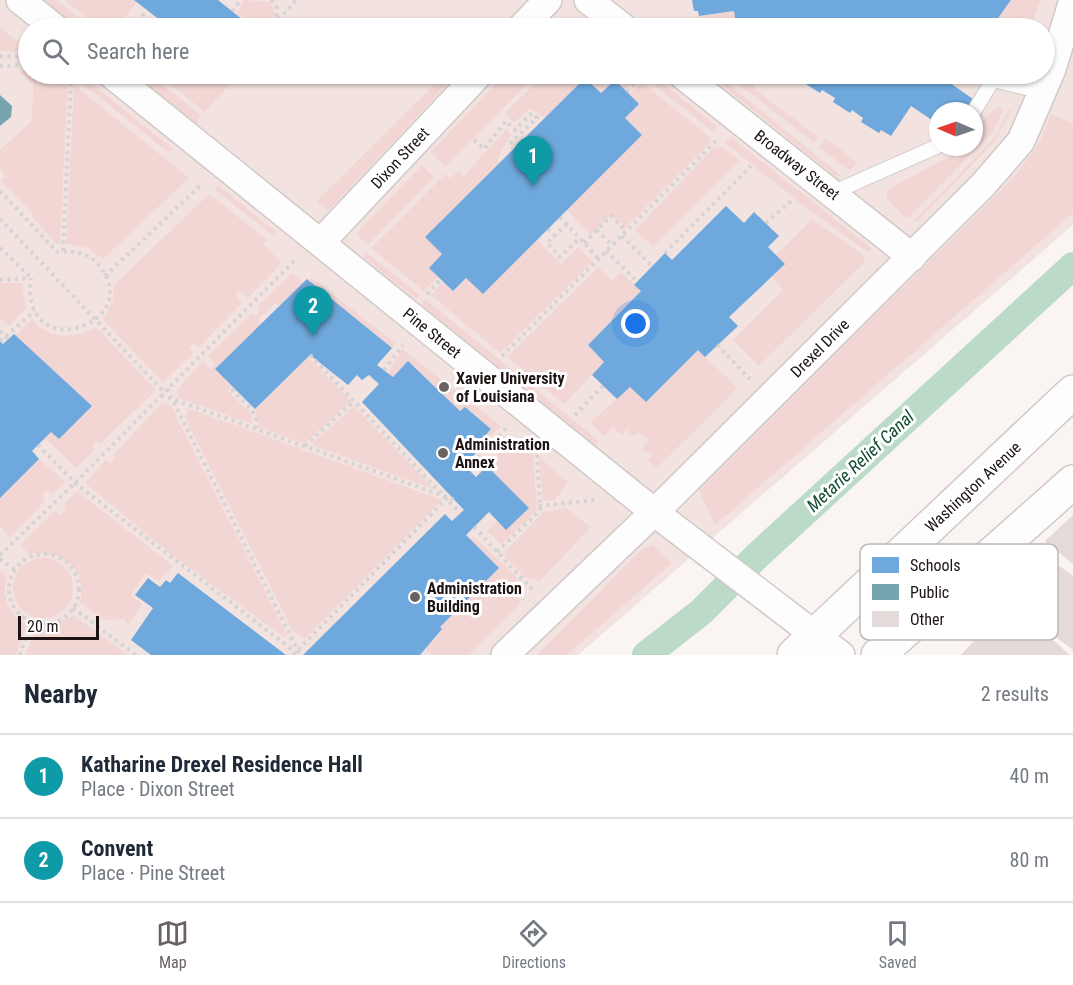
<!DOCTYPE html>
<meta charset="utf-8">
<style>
body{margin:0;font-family:"Roboto Condensed",sans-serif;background:#f2f2f3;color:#1f2937}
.compass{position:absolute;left:929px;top:102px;width:54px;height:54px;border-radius:50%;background:#fff;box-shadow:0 2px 4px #0004;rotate:272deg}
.scale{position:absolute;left:18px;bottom:15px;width:81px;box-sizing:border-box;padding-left:6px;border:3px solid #1c1312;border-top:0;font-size:16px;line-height:21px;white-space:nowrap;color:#1c1312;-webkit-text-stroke:4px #fff;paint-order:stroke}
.you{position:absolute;left:636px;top:324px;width:21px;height:21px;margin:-15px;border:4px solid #fff;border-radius:50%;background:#1a73e8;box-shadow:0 0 0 9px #1a73e833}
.badge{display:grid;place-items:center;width:39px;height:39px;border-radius:50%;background:#6a6261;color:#fff;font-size:20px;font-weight:700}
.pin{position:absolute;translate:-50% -50px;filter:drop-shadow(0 2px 3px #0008)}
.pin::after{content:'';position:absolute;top:32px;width:21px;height:18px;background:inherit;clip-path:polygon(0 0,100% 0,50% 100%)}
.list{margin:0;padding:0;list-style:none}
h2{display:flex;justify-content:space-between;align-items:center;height:78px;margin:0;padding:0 24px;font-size:26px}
h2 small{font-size:20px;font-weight:400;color:#747a83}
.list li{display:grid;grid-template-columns:39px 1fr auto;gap:18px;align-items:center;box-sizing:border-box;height:84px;padding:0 24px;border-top:2px solid #e0e1e3}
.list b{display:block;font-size:22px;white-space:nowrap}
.list p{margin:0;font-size:20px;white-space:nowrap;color:#747a83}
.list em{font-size:20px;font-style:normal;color:#747a83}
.icon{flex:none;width:33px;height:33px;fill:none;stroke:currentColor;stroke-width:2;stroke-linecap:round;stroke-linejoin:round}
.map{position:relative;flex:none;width:1073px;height:655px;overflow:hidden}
.search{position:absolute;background:#fff;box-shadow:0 2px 4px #0004;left:18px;right:18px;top:18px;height:66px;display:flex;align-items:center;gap:15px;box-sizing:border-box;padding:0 21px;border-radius:33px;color:#747a83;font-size:22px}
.sheet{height:246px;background:#fff}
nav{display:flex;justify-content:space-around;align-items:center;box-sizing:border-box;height:84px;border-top:2px solid #e0e1e3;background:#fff;font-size:16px;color:#747a83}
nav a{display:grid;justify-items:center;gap:3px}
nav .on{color:#6a6261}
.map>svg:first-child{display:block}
.built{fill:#f2e3e1;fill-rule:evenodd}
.green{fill:#f2d6d3}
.schools{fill:#6fa8dc}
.public{fill:#76a5af}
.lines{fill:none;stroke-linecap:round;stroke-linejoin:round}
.canal{stroke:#bbdbc8;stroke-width:28}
.building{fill:#e3dad9}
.service-casing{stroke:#d0c9c8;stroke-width:16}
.minor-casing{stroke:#d0c9c8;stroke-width:30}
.tertiary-casing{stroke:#d0c9c8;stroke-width:36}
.path{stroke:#d5d3d3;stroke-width:4;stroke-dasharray:3 4.5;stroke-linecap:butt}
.service{stroke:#fefdfd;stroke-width:14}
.minor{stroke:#fefdfd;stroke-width:27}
.tertiary{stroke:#fefdfd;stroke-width:33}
.poi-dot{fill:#6a6261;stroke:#fff;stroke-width:2}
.labels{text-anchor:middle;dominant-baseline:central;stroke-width:6;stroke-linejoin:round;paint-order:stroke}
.street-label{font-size:16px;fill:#1c1312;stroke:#fff}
.poi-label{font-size:16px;font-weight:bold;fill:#1c1312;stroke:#fff;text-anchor:start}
.water-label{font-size:18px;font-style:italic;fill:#114c33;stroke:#fff}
.key{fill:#fff;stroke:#bbb8b8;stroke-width:1.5}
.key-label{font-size:16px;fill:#1c1312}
</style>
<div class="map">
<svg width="1073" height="655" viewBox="0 0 1073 655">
<rect width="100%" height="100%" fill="#faf4f3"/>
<path class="built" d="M0 0H1073V225L578 655H0ZM28 28H1044V74H28ZM938 111H974V147H938Z"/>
<g class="green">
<path d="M40 0H57L92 28H76Z"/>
<path d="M64 0H134L137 2 117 28H100Z"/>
<path d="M244 0 270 2 275 14 274 28H258L242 15 240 17 236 15Z"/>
<path d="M1011 0H1040L1031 28H991Z"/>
<path d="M734 11 737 23 745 28H669L699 16Z"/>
<path d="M0 27 28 50V52L0 51Z"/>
<path d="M19 71 59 74 68 80 60 244H57L32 217 34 215 1 181 5 177 0 167V150L32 121 33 84Z"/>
<path d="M133 74H149L201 115 196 124Z"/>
<path d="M165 74H239L205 112 162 77Z"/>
<path d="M445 74H457L328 211 317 201Z"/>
<path d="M505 74H537L445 167 431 152Z"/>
<path d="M545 74H632L636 77 625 90 601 93 585 78 545 118 530 108 514 123 505 113Z"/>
<path d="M640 74H651L717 126 712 131Z"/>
<path d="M708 74H716L843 177 834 175Z"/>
<path d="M726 74H761L753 88 818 137 814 143Z"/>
<path d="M82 76 173 149 168 152 78 80Z"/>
<path d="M641 82 710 137V143L625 228 611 214 591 235 567 210 642 135 625 118 639 105 629 94Z"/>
<path d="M74 85 189 178 103 259 88 248 66 244Z"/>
<path d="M998 107 1003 110 993 132 909 217H904L886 198 887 190 967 147H974C974 132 985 115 998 107Z"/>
<path d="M1012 109 995 141 917 222 915 220 997 135 1007 112Z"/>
<path d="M1051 114 1073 123V213L715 525 699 490 1014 177 1039 143Z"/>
<path d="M506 129 511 135 497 159 499 163 426 237 442 254 429 268 438 277 424 291 371 248 445 174 450 178 459 171 464 176Z"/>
<path d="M731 137 871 248 868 252 813 213 725 143Z"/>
<path d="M825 138 858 163 850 170 819 148Z"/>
<path d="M714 147H722L739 160 653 247 635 230Z"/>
<path d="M422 165 434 177 368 245 356 234Z"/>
<path d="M218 185 276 232 272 235 214 189Z"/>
<path d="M209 194 267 240 263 244 282 263 248 298 240 290 235 294 242 303 199 347 194 343 189 349 193 353 163 382 103 320 113 300 114 285Z"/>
<path d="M812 219 863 255 865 262 759 366 733 340 783 290 772 276 776 255Z"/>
<path d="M537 240 561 264 578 247 592 262 500 353 431 295 443 282 453 291 466 278 483 294Z"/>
<path d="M367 253 420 295 417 299 363 257Z"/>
<path d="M598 267 612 281 621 272 641 291 588 345 604 362 564 404 507 357Z"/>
<path d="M292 273 303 283 279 306 275 303 258 320 261 324 215 369 231 386 228 391 251 414 252 424 178 398 177 388H180L181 384 203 362 211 369 215 364 208 356 252 313 255 316 260 311 257 307Z"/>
<path d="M311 277 395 343 392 348 309 281Z"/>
<path d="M0 283H22L26 308 9 326 0 318Z"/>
<path d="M425 299 599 441 595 446 421 304Z"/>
<path d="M32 319C47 340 75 339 96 327L156 390 100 444 96 441 92 445 95 449 76 468 45 438 51 432 59 439 92 406 15 336Z"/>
<path d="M402 349 501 426 487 440 484 437 491 429 465 407 460 411 409 361 393 377 388 373Z"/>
<path d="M698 350 738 388 657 468 648 461 652 455 641 450 650 439 639 434 641 429 634 436 628 432 630 425 622 435 615 429V425L605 436 590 423 630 387 647 401Z"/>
<path d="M308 357 351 401 305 443 258 427 256 409Z"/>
<path d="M162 403 170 404 287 635 284 637 177 559 85 483 106 460 110 464 115 459 113 455Z"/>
<path d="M354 406 434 489 311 445Z"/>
<path d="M188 410H193L442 500 305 638 293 631 185 418Z"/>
<path d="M514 438 533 455 537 510 501 544 487 531 497 521 506 529 529 508 487 466Z"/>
<path d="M539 457 568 482 555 500 543 501Z"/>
<path d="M39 459 65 482 52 495 47 490 42 495 45 501 10 538 0 526V498Z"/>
<path d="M77 491 173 566 159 581 146 573 131 595 142 604 128 625 124 619 106 620 80 603C90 569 60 548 29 554L20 545 55 511 60 515 66 509 63 505Z"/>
<path d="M566 508 591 527 540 581 526 578 503 554 543 512Z"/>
<path d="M473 536 516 576 520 604 469 655H432L426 649 442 629 440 627 499 569 470 539Z"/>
<path d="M652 545 672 563 567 655H537L642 549Z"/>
<circle cx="43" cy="588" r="30"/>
<path d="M0 570 7 577C0 598 10 614 27 625L16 655H0Z"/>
<path d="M73 615 128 655H26L36 627 56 625Z"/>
</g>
<g class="schools">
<path d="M134 0H218L253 28H176L172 25 170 28Z"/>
<path d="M692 0H1011L991 28H983L971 21 965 28H745L736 23 734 11 699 16 698 11H694Z"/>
<path d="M801 74H937L973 99 965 111H938V124L911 106 891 136 881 130 879 133 861 122 863 118 852 110 850 113 833 102 835 98 822 90 820 93 804 83 807 78Z"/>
<path d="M585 78 601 93 615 80 639 104 625 118 642 135 483 294 466 278 453 291 429 268 442 254 425 237Z"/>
<path d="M726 206 744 223 754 212 779 236 768 247 785 264 729 317 738 326 705 357 698 350 646 402 630 387 617 399 592 375 604 362 588 345 641 291 634 285 665 253 672 260Z"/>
<path d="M307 279 392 348 377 365 393 377 408 361 460 411 465 407 491 429 484 437 488 441 464 465 476 477 487 466 529 508 506 530 489 512 466 535 499 568 440 627 442 629 420 655H303L445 514 452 521 464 510 362 402 379 384 369 375 362 380 357 375 348 385 310 355 255 409 215 369Z"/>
<path d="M14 334 92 406 59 439 51 432 32 451 39 459 0 498V341L3 344Z"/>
<path d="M178 573 286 655H151L131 640 153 608 135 595 148 578 160 587 166 580 170 583Z"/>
</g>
<path class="public" d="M0 95 12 106 11 117 0 126Z"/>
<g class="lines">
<path class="canal" d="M646 655 701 612 758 555 1073 266"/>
</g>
<g class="building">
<path d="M1073 515V564L1045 541Z"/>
<path d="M1035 548 1073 576V650L1000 595Z"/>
<path d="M1010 602 1070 655H961Z"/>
</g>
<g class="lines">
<defs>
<g id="service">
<path d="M974 111 993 80 1043 92"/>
<path d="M832 193 938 146"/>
</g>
<g id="minor">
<path d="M20 0 55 28"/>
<path d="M588 0 624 28"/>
<path d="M521 28 548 0"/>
<path d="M111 74 654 512 841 655"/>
<path d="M681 74 912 257"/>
<path d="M321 242 479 74"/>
<path d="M505 655 671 496 983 185 1021 141 1052 69 1073 0"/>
</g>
<g id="tertiary">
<path d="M794 655 1073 392"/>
<path d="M878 655 1073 482"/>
</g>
</defs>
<use href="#service" class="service-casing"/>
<use href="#minor" class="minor-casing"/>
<use href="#tertiary" class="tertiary-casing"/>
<g class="path">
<path d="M271 0 277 8 276 28"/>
<path d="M232 11 241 0"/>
<path d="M277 18 283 15 296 0"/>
<path d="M242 20 253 28"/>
<path d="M133 28 147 10"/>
<path d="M0 56 28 57"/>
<path d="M0 66 28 65"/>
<path d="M627 92 640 77"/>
<path d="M474 140 484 149 506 121 515 130 532 113 537 118 511 142 515 147"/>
<path d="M0 191 57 252C75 250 91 253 102 269 142 327 19 365 31 278"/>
<path d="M560 217 599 259"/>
<path d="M0 219 164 392"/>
<path d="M766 223 792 200"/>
<path d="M567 224 547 243 560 257 580 238"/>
<path d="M548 229 554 236"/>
<path d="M597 230 612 245"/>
<path d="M622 236 652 266"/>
<path d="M584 243 611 216 626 231"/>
<path d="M0 248 31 278"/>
<path d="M63 251 71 79"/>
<path d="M606 251 637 281"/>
<path d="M665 253 751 166"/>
<path d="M105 276 202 184"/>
<path d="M0 280 30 278"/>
<path d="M427 294 441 279"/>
<path d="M0 331 8 339"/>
<path d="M0 341 35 311"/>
<path d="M717 345 750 379"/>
<path d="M310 355 460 513"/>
<path d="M502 356 718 139"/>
<path d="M384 370 403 345"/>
<path d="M167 389 299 653"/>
<path d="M234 389 233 391C243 402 260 412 255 428"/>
<path d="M161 395 455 500"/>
<path d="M575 415 603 386"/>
<path d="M38 445 75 483 299 655"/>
<path d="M305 446 354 401"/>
<path d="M468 469 506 428"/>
<path d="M539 506 595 500"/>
<path d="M474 527 535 592"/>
<path d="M497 552 540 510 537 454"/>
<circle cx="44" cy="589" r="35"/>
<path d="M0 555 75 483 296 259"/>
<path d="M0 559 15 570"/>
<path d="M520 577 523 600"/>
<path d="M73 608 136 655"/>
<path d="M20 655 31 622"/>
<path d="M293 655 450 495"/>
</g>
<use href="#service" class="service"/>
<use href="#minor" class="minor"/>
<use href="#tertiary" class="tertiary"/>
</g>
<g class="poi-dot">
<circle cx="444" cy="387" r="6"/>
<circle cx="443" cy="453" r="6"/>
<circle cx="415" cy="597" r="6"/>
</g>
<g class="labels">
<g class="street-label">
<text transform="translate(400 158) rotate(-47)">Dixon Street</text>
<text transform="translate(797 165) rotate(38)">Broadway Street</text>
<text transform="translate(432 333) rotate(39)">Pine Street</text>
<text transform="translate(820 348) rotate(-45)">Drexel Drive</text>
<text transform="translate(973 487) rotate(-43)">Washington Avenue</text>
</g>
<g class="poi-label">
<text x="456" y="378">Xavier University<tspan x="456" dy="18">of Louisiana</tspan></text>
<text x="455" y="444">Administration<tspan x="455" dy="18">Annex</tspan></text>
<text x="427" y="588">Administration<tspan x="427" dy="18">Building</tspan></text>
</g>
<g class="water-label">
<text transform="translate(860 461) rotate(-43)">Metarie Relief Canal</text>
</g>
</g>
<rect x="860" y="544" width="198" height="96" rx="9" class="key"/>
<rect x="872" y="557" width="27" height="16" fill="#6fa8dc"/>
<rect x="872" y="584" width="27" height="16" fill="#76a5af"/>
<rect x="872" y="611" width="27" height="16" fill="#e3dad9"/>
<g class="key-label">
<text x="910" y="571">Schools</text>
<text x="910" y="598">Public</text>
<text x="910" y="625">Other</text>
</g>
</svg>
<svg class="compass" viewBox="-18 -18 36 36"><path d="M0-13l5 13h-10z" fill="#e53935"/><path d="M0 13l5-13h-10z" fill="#747a83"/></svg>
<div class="scale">20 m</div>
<div class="you"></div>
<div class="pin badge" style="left:533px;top:186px;background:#0f9aa8">1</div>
<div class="pin badge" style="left:313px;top:336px;background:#0f9aa8">2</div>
<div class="search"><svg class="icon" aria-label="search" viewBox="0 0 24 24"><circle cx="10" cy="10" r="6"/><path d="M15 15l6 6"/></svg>Search here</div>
</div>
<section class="sheet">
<h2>Nearby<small>2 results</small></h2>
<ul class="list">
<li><span class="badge" style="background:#0f9aa8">1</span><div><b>Katharine Drexel Residence Hall</b><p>Place · Dixon Street</p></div><em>40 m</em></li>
<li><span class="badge" style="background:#0f9aa8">2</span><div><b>Convent</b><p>Place · Pine Street</p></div><em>80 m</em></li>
</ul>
</section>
<nav>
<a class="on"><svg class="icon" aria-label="map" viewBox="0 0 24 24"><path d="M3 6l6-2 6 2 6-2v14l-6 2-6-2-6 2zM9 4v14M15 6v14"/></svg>Map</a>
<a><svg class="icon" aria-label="directions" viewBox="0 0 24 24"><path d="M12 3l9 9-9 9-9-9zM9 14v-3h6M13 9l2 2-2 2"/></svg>Directions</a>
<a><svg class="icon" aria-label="saved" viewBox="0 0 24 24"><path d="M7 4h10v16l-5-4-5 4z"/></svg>Saved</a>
</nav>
